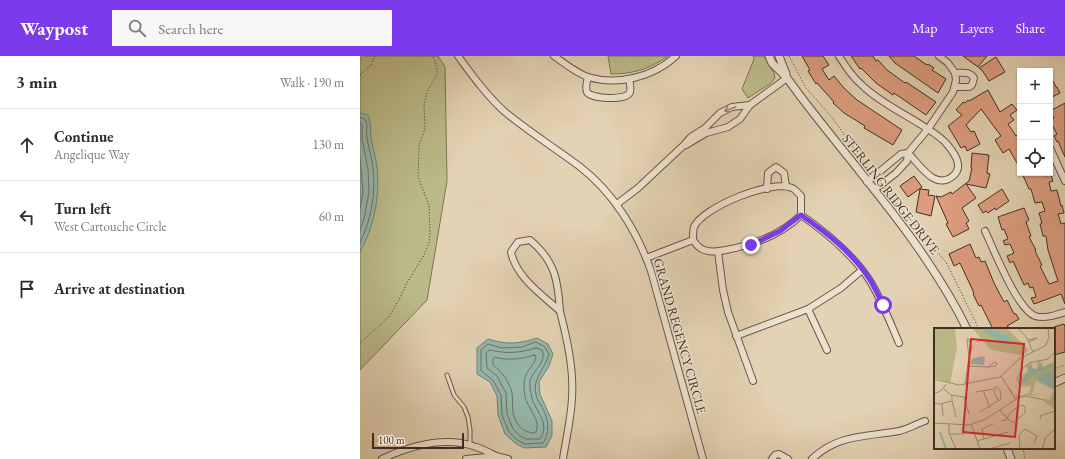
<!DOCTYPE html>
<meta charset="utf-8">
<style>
body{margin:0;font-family:"EB Garamond",serif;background:#f7f7f7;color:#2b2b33}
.controls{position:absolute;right:12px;top:12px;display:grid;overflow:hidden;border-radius:0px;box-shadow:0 1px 3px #0004}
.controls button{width:36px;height:36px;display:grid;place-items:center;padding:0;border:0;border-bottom:1px solid #e1e1e2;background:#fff;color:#2b2b33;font:20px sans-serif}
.scale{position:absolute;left:12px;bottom:10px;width:92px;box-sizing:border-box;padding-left:4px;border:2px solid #402e25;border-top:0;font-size:11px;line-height:14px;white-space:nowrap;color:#402e25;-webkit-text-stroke:3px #ede2ce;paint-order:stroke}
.stop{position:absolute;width:12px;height:12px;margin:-9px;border:3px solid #7c3aed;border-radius:50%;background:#fff}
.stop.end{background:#7c3aed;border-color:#fff;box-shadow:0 1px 4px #0008}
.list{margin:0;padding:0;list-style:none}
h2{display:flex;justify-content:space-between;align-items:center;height:52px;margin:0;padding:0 16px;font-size:17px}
h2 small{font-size:13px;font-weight:400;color:#7c7c81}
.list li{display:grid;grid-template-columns:26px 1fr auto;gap:12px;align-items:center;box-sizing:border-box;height:72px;padding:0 16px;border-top:1px solid #e1e1e2}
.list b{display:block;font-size:15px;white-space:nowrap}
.list p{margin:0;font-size:13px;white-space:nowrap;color:#7c7c81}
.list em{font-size:13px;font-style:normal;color:#7c7c81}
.icon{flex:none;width:22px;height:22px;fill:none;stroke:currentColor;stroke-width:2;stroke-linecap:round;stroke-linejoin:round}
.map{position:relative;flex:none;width:705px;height:403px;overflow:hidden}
header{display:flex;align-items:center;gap:24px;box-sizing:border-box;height:56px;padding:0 20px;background:#7c3aed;color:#fff}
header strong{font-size:19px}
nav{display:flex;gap:22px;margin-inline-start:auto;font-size:14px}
.search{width:280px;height:36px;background:#f7f7f7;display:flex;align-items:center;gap:10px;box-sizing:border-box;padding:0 14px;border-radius:0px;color:#7c7c81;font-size:15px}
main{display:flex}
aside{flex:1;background:#fff}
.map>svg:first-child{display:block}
.green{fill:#baba88;stroke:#7d7456}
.water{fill:#95b8ab;stroke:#738175}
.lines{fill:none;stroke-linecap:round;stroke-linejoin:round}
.shore{stroke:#6a7368;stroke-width:1}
.building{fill:#dd9c7e;stroke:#402e25}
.service-casing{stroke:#695748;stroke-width:5}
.minor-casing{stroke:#695748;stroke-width:8}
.tertiary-casing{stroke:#695748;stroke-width:9}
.path{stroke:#402e25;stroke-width:1;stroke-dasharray:1 2;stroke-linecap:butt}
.service{stroke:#ede2ce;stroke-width:3}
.minor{stroke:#ede2ce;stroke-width:6}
.tertiary{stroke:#ede2ce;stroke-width:7}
.oneway{stroke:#96887a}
.route{stroke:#7c3aed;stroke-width:5}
.labels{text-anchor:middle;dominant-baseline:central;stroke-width:3;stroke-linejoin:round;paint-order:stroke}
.street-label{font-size:13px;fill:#402e25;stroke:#ede2ce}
.inset-river{fill:none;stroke:#95b8ab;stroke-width:2}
.inset-road{fill:none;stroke:#a2907a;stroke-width:1}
.view{fill:#d62828;fill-opacity:0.15;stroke:#d62828;stroke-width:2}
.inset-edge{fill:none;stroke:#402e25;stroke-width:2}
</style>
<header>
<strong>Waypost</strong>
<div class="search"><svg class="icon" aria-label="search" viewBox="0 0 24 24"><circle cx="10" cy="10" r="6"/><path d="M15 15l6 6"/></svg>Search here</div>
<nav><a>Map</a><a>Layers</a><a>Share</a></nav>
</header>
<main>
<aside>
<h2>3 min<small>Walk · 190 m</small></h2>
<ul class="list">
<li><svg class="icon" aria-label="ahead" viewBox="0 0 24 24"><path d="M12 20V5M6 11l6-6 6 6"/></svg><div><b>Continue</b><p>Angelique Way</p></div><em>130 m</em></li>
<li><svg class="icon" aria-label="left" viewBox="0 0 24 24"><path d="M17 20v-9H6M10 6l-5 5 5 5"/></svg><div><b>Turn left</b><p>West Cartouche Circle</p></div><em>60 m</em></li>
<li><svg class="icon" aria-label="arrive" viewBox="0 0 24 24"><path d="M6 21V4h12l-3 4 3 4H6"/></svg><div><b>Arrive at destination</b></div></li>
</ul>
</aside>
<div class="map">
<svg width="705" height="403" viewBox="0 0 705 403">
<rect width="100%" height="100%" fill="#e3d2b3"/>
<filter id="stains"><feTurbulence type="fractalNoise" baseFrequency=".005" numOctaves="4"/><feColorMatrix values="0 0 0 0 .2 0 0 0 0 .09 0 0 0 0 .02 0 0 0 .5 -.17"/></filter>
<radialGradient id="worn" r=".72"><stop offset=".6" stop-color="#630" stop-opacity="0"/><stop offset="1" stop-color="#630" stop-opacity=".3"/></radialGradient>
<g class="green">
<path d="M2 0H78L85 11 87 125 67 244 0 314V2Z"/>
<path d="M248 0H308C290 13 273 18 251 18Z"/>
<path d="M393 0H404L414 17 415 22 411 27 388 42 382 33 394 3Z"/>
</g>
<g class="water">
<path d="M0 57 8 59C11 67 10 73 11 81 12 91 16 101 17 112 20 141 14 170 0 196Z"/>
<path d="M177 282 188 288 193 298 189 310 179 326 180 338 192 365V380L186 391 164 392 155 387 145 378 138 359 137 340 130 326 117 318V292L128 283C147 289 158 288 177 282Z"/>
</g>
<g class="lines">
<g class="shore">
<path d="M0 61 5 63C8 69 6 75 7 81 8 91 12 101 13 112 16 138 11 164 0 187"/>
<path d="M0 66 2 68V83L8 113 9 136 4 163 0 174"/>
<path d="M0 101 3 136 0 153"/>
<path d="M176 286 185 291 189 298C185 313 172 323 176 338 176 342 179 346 181 349 188 362 191 375 183 387L165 388 157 384 149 376 142 359 141 339 133 324 121 315V294L128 288 142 292 162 291Z"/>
<path d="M176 292 182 294C187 305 175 313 171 322 169 326 170 332 171 337 172 353 192 366 180 383H166L160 380 153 373 147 358 146 337 137 320 127 312 126 297 130 294C147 298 159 297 176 292Z"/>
<path d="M174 299 176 300C175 308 169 312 166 319 163 324 164 334 165 340 167 352 183 366 175 377 163 377 155 368 153 356 152 350 153 343 152 337 149 325 142 316 133 309V303L135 301C147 305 162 303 174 299Z"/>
</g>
</g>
<g class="building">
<path d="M442 0H463L469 9 462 13 469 24 474 20 484 32 497 44 542 74 533 89 504 72 505 70 484 57 473 47 474 46 457 27 456 28 448 15 450 14Z"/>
<path d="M491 0H513L516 5 518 4 527 14 545 27 546 26 576 46 566 59 534 37 533 39 516 27 501 12 500 13Z"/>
<path d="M529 0H554L567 9 568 8 574 12 572 14 586 23 578 37 535 7Z"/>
<path d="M603 0H627L618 11Z"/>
<path d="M636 1 645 16 629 25 622 14 619 12Z"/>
<path d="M690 19 696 31H697L700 37 690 42Z"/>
<path d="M628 34 640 56 652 48 657 54 650 59 654 64 648 68 656 80 660 77V112L649 93 643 97 635 84 641 80 621 53 606 69 611 76 614 75 620 88 607 95 605 90 601 92 588 70 602 59 596 54 603 46 605 47 608 44 609 45Z"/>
<path d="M705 47V101L698 85 697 86 694 80 697 78 690 65 694 62 690 55Z"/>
<path d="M612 97 629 99 627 117 630 118 626 132 606 128 616 142 602 152 609 165 606 167 609 173 593 181 586 168 588 167 576 140 581 141 591 136 592 138 609 125 612 112H611Z"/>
<path d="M662 117H685L686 120 691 119 693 125 689 126 691 135 697 134 701 150 702 149 704 157 698 158 701 168 705 167V248L701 238 674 248 671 242 676 241 673 231 670 232 668 227 664 229 653 205 650 207 647 200 654 197 650 188 645 189 643 185 648 183 644 173 642 174 638 161 664 152 669 164 666 166 671 180 669 181 676 194 675 195 682 209 680 210 689 228 698 225 688 194 686 180H683L680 168 682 167 679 157 685 155 682 146 675 147 671 133H669Z"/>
<path d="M554 120 562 131 548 141 540 130Z"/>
<path d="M560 133 569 134 568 139 575 140 571 160 556 156Z"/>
<path d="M642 133 649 145 636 154 635 152 628 157 626 155 623 157 618 149Z"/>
<path d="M610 188 616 202 619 201 621 206 625 205 634 227 644 246 647 244 654 258H656L659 263 647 270 651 273H633L621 249 619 250 613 238 614 237 600 207 594 210 589 198Z"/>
<path d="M704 268 705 271V296L694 299V271Z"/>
</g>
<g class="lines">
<defs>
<path id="service" d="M87 319 94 339 104 351 108 361 110 374V389"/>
<g id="minor">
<path d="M98 0C112 19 127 40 145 56 169 76 195 92 219 110 253 136 277 175 291 215L343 403"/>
<path d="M194 0C204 7 216 17 228 21 258 30 293 21 316 0"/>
<path d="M479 0C486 11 493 22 504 31 520 46 541 56 560 68 568 73 578 79 585 86 593 95 605 110 593 120 575 135 560 109 548 97"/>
<path d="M595 17C602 17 610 15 614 22L612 29 609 31H595"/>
<path d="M228 21C227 25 225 32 227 36 231 43 267 45 270 36 271 32 270 27 269 23"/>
<path d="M326 89 346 77 368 71 380 63 390 49 427 22"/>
<path d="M690 92 705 125"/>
<path d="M507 126 541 98 548 97"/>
<path d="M407 133 408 117 416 111 424 117 426 130"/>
<path d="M514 134 536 117 547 105 548 97 568 73 593 36 596 24 595 17 588 7 579 0"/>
<path d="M257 148 278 132 324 89 331 81 345 72 360 57 372 51 390 49"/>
<path d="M441 159C467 177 493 198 510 225 522 245 530 266 539 287"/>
<path d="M625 175C634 194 657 253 675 260 685 263 696 259 705 256"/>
<path d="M170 184C195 205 198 224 200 255 182 239 156 221 151 196L158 186Z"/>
<path d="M333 184C333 180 333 174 334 171 343 151 412 123 432 132 435 133 438 137 441 140V159"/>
<path d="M333 184C335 186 336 189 339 191 346 197 357 196 366 194 393 189 421 179 441 159"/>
<path d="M358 196 363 234 368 256 393 325"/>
<path d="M286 202 333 184"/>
<path d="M448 253 467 294"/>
<path d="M200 255C207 283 214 313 212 342 211 363 206 383 203 403"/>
<path d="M376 280 448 253 481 232 502 214"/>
<path d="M136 400 148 403"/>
<path d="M22 403C50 390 86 380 116 391 123 393 130 397 136 400L106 403"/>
<path d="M412 403 415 399 419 398 428 403"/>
<path d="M452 403C478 378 506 381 539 375 548 373 556 368 565 365"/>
</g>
<g id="tertiary">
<path d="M409 0 412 7 427 22 441 41C498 116 566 189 607 273"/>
<path d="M419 0 426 18"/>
<path d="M694 327 705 322"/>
<path d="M647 392 651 403"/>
</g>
</defs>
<use href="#service" class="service-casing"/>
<use href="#minor" class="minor-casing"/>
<use href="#tertiary" class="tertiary-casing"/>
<g class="path">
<path d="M429 0 446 32 471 60 510 115"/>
<path d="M0 19 11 9 15 0"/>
<path d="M524 134 567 182 587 208 619 273"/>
<path d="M0 287 29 261 40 242 47 227 64 199 69 187 70 178 69 149 58 121 59 89 65 73 64 49 67 36 77 18V12L73 0"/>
<path d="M694 313 705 309"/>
<path d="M663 392 665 403"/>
</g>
<use href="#service" class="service"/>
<use href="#minor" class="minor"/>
<use href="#tertiary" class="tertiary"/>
</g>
<defs><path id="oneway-shaft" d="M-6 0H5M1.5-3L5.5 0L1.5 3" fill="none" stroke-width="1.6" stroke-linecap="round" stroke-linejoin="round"/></defs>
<use class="oneway" href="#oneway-shaft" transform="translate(370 53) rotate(160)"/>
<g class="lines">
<path class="route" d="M391 189 420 175 441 159C467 177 493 197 510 224 515 232 519 241 523 249"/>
</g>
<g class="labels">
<g class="street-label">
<text transform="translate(531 138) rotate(52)">STERLING RIDGE DRIVE</text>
<text transform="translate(320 280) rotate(74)">GRAND REGENCY CIRCLE</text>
</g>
</g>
<g transform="translate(574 272)">
<rect width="121" height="121" fill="#e3d2b3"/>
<path d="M0 0H21L23 20 16 55 0 49ZM38 0H73L94 21 93 24 87 27 57 22ZM121 33V79L109 70 116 72 120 62 102 53 98 66 104 68 94 67 82 70 81 66 85 68 95 65 97 58 89 59 84 51 94 43 92 38 97 35 99 41H103L104 34H107L109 39Z" fill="#baba88"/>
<path d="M45 0H56L74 8 82 15 68 16ZM47 28 51 29 50 37 36 36 38 31ZM121 34V37L101 46 90 55 87 53 95 43V38L102 42 106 36 110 40ZM121 39V62L102 50Z" fill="#95b8ab"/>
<path class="inset-river" d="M6 104 12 121"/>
<path class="inset-road" d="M84 0 93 10 99 24M34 10 38 19 35 29 33 12ZM94 12 103 10 95 14M61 34 63 35 62 38 54 39ZM33 38 54 39M67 48 79 67M0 51 25 57 66 49 85 31 111 18 115 10 114 0M31 57 35 29M62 58 60 64 64 72M87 59 83 51 88 41 95 35 114 31 121 24M75 60 82 72M49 62 56 80M42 64 60 61M0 66 8 62 12 56M17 67 30 69 35 86M18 73 22 89M0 75 6 76 18 73V68L10 61M8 76 9 88M66 82 69 87H71L73 90 78 94H80L91 85V79L89 77 82 80 78 83 73 90 72 92 67 93M46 84 67 71 66 62 62 58M107 91 106 88 121 83M0 95 35 97 52 91 84 70 92 68 110 72 121 81M37 96 46 121M15 97V105L22 121M16 106H30M50 111 48 101 59 96M43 113 74 104M55 121 76 115M86 121 85 107 91 101 103 108 100 115M108 121 112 109 121 101"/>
<path class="view" d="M37 11 90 16 81 109 29 104Z"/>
<rect width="121" height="121" class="inset-edge"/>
</g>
<rect width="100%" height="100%" filter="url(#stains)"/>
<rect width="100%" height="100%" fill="url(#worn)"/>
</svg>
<div class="controls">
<button>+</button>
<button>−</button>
<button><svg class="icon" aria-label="locate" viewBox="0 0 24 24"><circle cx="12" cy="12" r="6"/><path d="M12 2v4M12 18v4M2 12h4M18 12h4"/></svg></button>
</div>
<div class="scale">100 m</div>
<div class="stop" style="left:523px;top:249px"></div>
<div class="stop end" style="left:391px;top:189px"></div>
</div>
</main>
